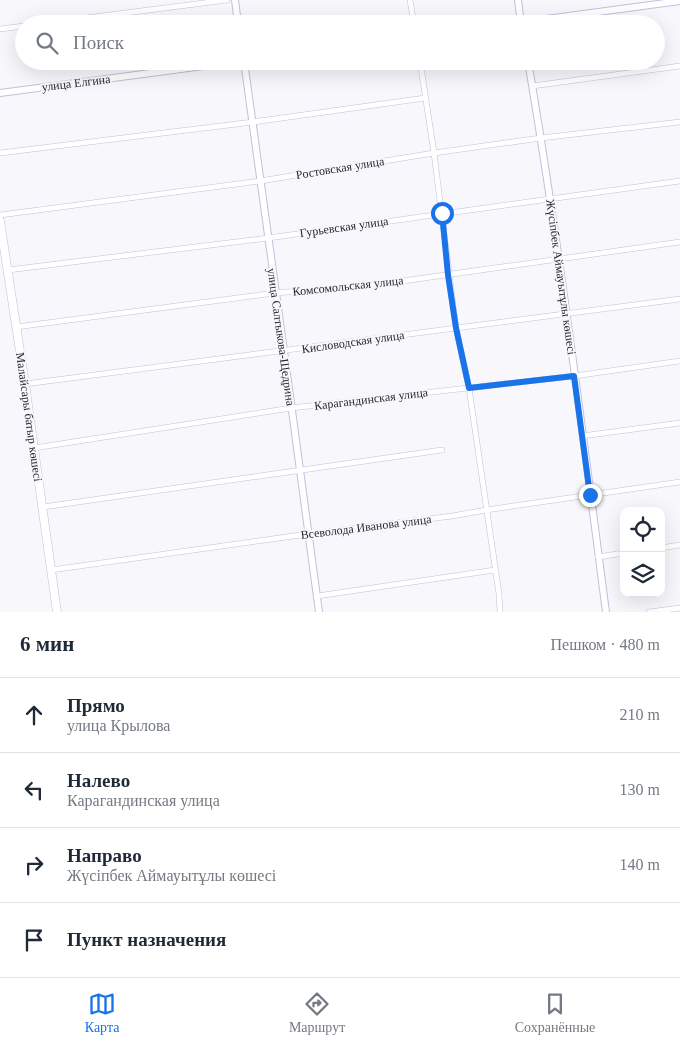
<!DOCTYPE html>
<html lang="ru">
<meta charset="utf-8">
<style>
body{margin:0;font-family:Georgia,serif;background:#f6f6f7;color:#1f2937}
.controls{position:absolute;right:15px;bottom:15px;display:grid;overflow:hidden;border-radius:10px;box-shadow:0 5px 20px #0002}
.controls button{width:45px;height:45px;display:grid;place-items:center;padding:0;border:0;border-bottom:1px solid #e0e1e3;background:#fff;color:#1f2937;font:25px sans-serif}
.stop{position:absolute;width:15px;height:15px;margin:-11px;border:4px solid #1a73e8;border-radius:50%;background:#fff}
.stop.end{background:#1a73e8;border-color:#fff;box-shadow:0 1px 5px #0008}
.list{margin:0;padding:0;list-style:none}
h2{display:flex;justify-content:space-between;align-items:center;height:65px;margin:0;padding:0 20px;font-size:21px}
h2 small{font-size:16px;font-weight:400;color:#747a83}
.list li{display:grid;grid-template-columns:32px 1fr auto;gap:15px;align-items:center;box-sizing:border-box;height:75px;padding:0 20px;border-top:1px solid #e0e1e3}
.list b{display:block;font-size:19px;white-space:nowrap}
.list p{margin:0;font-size:16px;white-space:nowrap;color:#747a83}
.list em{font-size:16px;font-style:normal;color:#747a83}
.icon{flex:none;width:28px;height:28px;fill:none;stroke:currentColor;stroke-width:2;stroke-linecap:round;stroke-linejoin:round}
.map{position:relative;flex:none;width:680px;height:612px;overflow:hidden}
.search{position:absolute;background:#fff;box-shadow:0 5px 20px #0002;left:15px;right:15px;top:15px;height:55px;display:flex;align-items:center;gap:12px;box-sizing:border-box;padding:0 18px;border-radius:28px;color:#747a83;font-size:19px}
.sheet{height:365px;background:#fff}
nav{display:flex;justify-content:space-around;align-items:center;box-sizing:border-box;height:70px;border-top:1px solid #e0e1e3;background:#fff;font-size:14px;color:#747a83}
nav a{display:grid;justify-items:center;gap:2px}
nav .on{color:#1a73e8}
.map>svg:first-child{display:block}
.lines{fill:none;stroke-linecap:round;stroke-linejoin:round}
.minor-casing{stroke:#c3c0db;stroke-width:6}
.tertiary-casing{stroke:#c3c0db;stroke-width:8}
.primary-casing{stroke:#c3c0db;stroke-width:9}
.minor{stroke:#fff;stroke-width:5}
.tertiary{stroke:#fff;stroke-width:6}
.primary{stroke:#fff;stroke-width:8}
.route{stroke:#1a73e8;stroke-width:6}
.labels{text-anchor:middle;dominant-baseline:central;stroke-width:4;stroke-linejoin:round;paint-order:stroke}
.street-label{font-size:12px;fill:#2a2933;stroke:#f7f7fc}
</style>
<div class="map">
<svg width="680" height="612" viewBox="0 0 680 612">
<rect width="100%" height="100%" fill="#f7f7fc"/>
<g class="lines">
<defs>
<g id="minor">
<path d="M410 0 414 24"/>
<path d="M39 24 227 0"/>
<path d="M0 29 24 26"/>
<path d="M420 61 434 153 456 328 469 388 499 594 500 612"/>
<path d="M532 86 680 66"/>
<path d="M0 153 253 122 425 98"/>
<path d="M0 215 260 181 434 153 541 138 680 122"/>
<path d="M8 270 268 238 680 181"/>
<path d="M16 327 275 293 374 285 680 242"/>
<path d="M25 384 680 299"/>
<path d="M582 436 680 423"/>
<path d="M34 448 291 408 574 376 680 361"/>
<path d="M43 507 442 450"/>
<path d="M661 548 680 545"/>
<path d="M598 557 624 553"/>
<path d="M51 570 308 534 452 516 486 510 680 482"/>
<path d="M317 596 495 570"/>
<path d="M649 612 680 608"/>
</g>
<g id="tertiary">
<path d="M235 0 238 24"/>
<path d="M518 0 521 24"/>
<path d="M509 24 680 1"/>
<path d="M244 61 284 351 319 612"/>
<path d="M528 61C559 244 582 428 606 612"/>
<path d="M0 93 241 61"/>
</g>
<path id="primary" d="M0 221 25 384 57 612"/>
</defs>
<use href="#minor" class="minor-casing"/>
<use href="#tertiary" class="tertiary-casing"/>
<use href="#primary" class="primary-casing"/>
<use href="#minor" class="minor"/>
<use href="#tertiary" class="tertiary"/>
<use href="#primary" class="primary"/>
</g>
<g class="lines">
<path class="route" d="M442 213 448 275 456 328 469 388 574 376 590 495"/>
</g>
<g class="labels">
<g class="street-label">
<text transform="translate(76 83) rotate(-7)">улица Елгина</text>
<text transform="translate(340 168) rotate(-9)">Ростовская улица</text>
<text transform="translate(344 227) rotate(-8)">Гурьевская улица</text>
<text transform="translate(561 277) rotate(82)">Жүсіпбек Аймауытұлы көшесі</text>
<text transform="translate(348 286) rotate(-6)">Комсомольская улица</text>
<text transform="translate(281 337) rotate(82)">улица Салтыкова-Щедрина</text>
<text transform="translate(353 342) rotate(-8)">Кисловодская улица</text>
<text transform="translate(371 399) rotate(-7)">Карагандинская улица</text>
<text transform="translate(29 417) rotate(82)">Малайсары батыр көшесі</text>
<text transform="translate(366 527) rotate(-7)">Всеволода Иванова улица</text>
</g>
</g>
</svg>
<div class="controls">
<button><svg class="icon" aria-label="locate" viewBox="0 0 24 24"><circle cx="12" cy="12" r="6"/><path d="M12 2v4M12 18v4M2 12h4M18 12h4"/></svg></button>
<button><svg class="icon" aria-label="layers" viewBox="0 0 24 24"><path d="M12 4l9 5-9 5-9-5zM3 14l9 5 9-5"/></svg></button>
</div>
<div class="stop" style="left:442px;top:213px"></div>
<div class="stop end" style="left:590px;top:495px"></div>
<div class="search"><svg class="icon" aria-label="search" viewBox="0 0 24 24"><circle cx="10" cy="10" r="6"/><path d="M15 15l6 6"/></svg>Поиск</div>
</div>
<section class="sheet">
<h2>6 мин<small>Пешком · 480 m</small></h2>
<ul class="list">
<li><svg class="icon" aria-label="ahead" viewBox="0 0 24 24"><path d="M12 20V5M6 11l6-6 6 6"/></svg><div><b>Прямо</b><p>улица Крылова</p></div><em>210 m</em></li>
<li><svg class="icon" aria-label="left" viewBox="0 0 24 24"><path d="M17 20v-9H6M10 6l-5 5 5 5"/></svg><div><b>Налево</b><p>Карагандинская улица</p></div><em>130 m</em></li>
<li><svg class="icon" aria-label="right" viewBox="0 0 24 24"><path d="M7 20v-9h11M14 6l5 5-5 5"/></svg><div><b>Направо</b><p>Жүсіпбек Аймауытұлы көшесі</p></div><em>140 m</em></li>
<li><svg class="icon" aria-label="arrive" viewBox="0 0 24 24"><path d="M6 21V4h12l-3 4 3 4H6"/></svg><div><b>Пункт назначения</b></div></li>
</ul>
</section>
<nav>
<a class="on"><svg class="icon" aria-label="map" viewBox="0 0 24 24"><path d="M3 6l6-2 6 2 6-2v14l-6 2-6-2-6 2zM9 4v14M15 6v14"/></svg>Карта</a>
<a><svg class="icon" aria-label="directions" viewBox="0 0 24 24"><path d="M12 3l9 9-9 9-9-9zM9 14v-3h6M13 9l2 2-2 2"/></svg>Маршрут</a>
<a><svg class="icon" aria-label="saved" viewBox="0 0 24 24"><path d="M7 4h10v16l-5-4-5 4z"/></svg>Сохранённые</a>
</nav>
